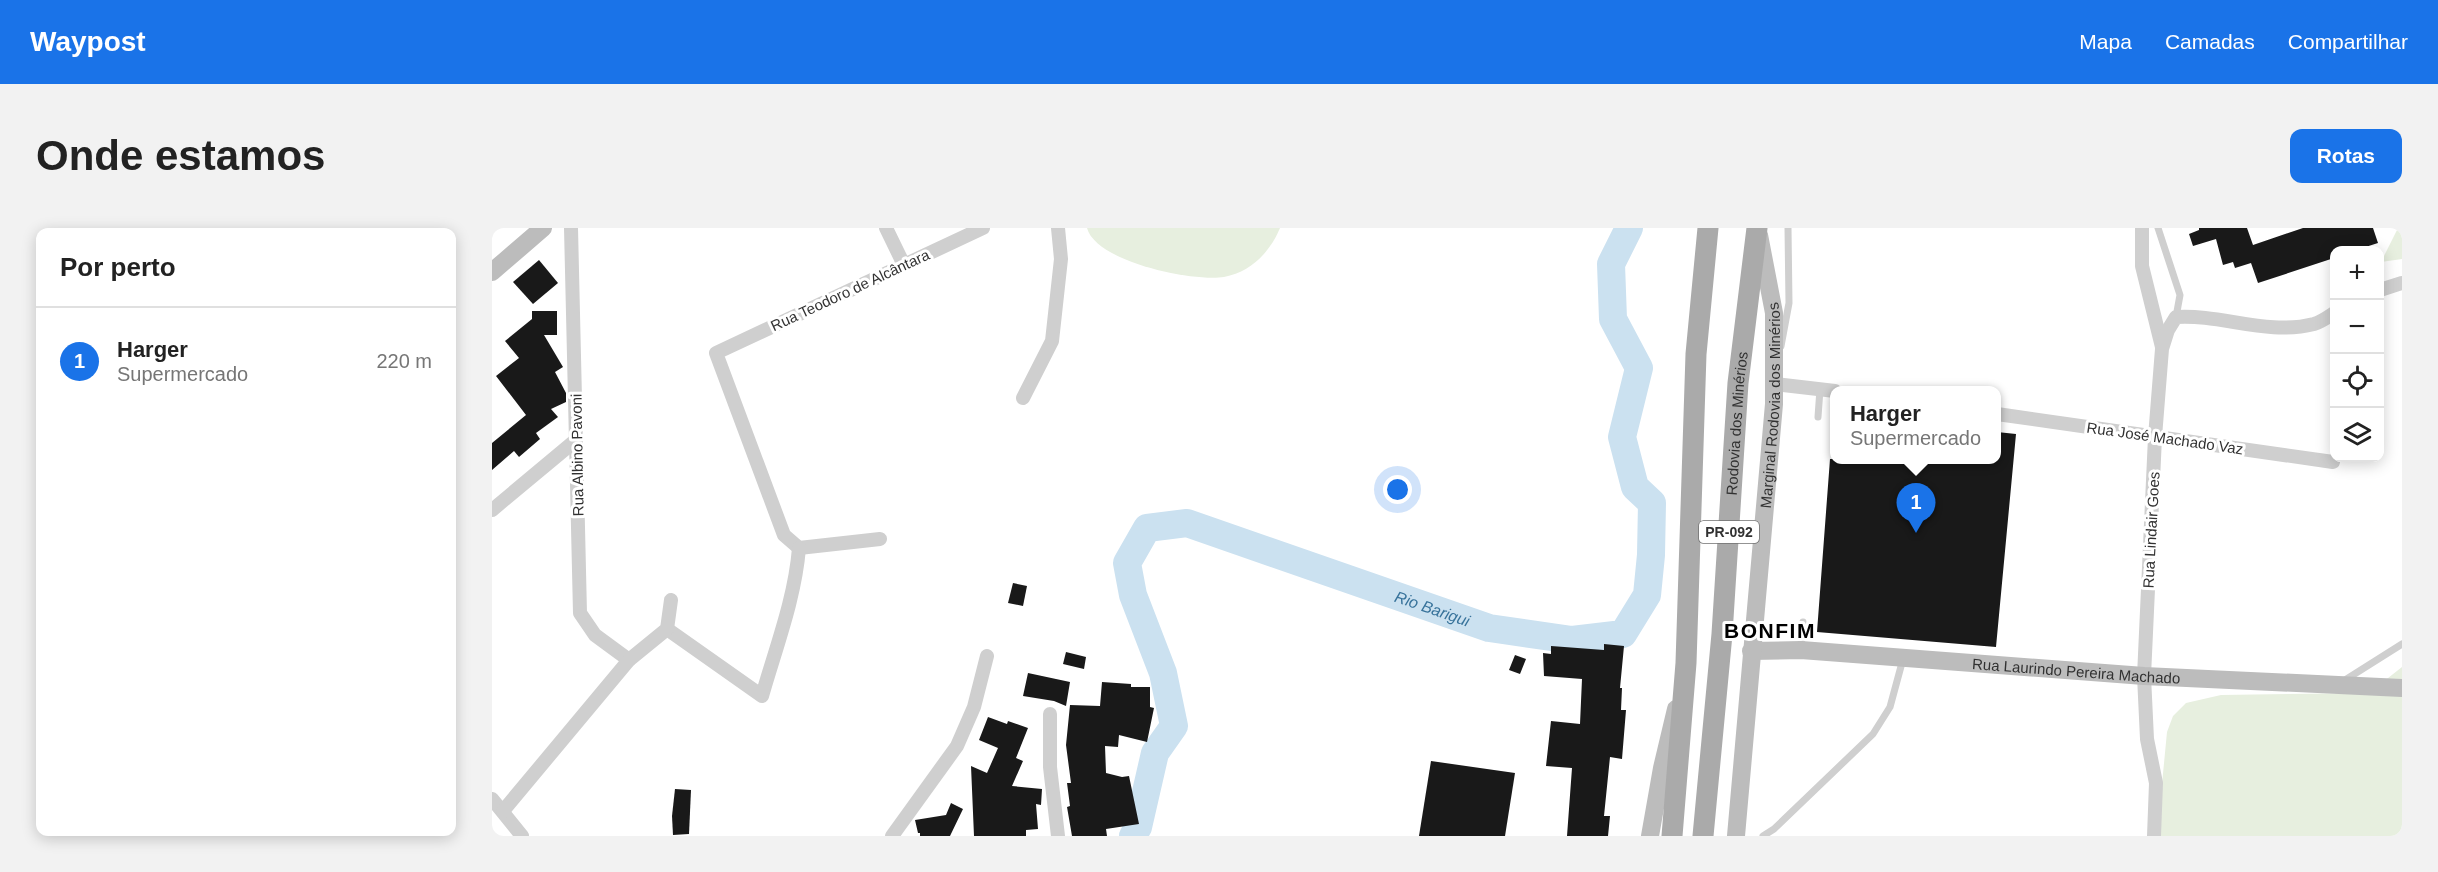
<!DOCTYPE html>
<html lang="pt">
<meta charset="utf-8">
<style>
body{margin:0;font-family:Helvetica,sans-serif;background:#f2f2f2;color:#222}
.controls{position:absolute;right:18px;top:18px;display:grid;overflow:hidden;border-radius:12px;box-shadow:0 3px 15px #0003}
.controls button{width:54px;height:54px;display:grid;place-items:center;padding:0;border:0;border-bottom:2px solid #e0e0e0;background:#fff;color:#222;font:30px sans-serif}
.you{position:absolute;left:906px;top:262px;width:21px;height:21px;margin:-15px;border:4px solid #fff;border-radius:50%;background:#1a73e8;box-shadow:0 0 0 9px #1a73e833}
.badge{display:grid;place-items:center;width:39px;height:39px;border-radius:50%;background:#1a73e8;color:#fff;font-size:20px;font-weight:700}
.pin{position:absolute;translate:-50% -50px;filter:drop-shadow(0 2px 3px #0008)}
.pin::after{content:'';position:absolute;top:32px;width:21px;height:18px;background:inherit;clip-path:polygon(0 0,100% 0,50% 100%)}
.popup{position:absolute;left:1338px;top:158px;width:171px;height:78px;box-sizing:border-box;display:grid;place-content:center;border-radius:12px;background:#fff;filter:drop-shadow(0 2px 4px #0005);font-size:20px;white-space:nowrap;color:#767676}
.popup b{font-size:22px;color:#222}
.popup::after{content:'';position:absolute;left:50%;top:100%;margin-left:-12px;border:12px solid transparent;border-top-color:#fff}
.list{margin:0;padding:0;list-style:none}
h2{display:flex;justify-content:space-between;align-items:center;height:78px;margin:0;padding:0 24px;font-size:26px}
h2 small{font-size:20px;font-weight:400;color:#767676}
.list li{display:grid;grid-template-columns:39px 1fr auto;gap:18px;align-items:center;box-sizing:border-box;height:108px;padding:0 24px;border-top:2px solid #e0e0e0}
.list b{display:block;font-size:22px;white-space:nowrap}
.list p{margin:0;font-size:20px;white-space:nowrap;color:#767676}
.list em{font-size:20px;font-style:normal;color:#767676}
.icon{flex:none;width:33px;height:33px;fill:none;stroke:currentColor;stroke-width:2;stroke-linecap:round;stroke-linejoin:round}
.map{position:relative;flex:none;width:1910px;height:608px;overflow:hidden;border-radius:12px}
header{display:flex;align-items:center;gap:36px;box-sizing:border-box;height:84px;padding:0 30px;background:#1a73e8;color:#fff}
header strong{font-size:28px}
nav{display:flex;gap:33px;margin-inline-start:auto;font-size:21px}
.intro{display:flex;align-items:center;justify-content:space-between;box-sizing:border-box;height:144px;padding:0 36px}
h1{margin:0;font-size:42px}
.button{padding:15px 27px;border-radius:12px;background:#1a73e8;color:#fff;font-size:21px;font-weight:700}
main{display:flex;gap:36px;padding:0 36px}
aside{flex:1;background:#fff;border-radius:12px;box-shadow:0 3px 15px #0003}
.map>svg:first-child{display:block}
.green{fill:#e7efdf}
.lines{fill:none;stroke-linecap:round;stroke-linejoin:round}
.river{stroke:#cbe1f0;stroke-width:28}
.building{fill:#191919}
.lane{stroke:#cfcfcf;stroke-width:7}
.street{stroke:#cfcfcf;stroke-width:14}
.secondary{stroke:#bcbcbc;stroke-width:18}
.primary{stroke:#aaa;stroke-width:21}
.labels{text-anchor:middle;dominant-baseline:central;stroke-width:6;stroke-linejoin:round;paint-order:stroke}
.shield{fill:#fff;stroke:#707070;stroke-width:1.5}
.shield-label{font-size:14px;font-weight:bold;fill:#323232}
.street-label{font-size:15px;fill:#323232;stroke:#fff}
.water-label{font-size:16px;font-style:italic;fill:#38739b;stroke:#fff}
.district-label{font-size:21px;font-weight:bold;letter-spacing:1.5px;fill:#000;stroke:#fff}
</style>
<header>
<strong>Waypost</strong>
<nav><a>Mapa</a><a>Camadas</a><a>Compartilhar</a></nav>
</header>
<div class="intro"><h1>Onde estamos</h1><a class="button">Rotas</a></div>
<main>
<aside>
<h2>Por perto<small></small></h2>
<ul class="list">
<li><span class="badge">1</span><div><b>Harger</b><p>Supermercado</p></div><em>220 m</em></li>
</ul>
</aside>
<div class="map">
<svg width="1910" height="608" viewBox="0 0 1910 608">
<rect width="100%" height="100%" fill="#fff"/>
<g class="green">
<path d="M595 0H788C778 24 759 44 732 49 701 54 604 34 595 0Z"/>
<path d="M1906 0H1910V31L1889 34Z"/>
<path d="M1910 439V608H1665L1675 504 1681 488 1694 475 1729 467 1877 465Z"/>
</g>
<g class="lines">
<path class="river" id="s1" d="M641 608 646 599 663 525 682 498 671 445 641 367 635 335 655 300 695 295 997 400 1080 412 1131 406 1155 367 1159 327 1160 275 1143 259 1130 209 1147 140 1121 91 1119 36 1137 0"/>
</g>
<g class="building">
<path d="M1707 0H1755L1761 17 1811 0H1881L1886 15 1864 22H1842V30L1766 55 1759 35 1743 40 1741 34 1731 37 1724 11 1701 18 1697 6 1707 2Z"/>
<path d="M47 32 66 55 41 76 21 54Z"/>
<path d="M40 83H65V107H52L71 139 63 144 74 165V174L59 181 66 189 44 205 48 211 27 229 22 223 0 242V215L34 187 4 148 27 130 13 113 40 91Z"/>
<path d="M1505 204 1524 206 1504 419 1325 404 1338 231H1505Z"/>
<path d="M521 355 535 358 531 378 516 375Z"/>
<path d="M1112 416 1132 418 1128 460H1130L1129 482H1134L1130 531 1118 529 1112 588H1118L1116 608H1075L1080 540 1054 538 1059 493 1088 496 1090 451 1052 448 1051 425 1059 426V418L1112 422Z"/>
<path d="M574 424 594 429 592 441 571 436Z"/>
<path d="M1023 427 1034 431 1028 446 1017 442Z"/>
<path d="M536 445 578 454 574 478 562 473 531 468Z"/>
<path d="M610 454 639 456V459H658V479L662 480 655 514 627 507 626 519 613 518 614 545 630 549 637 548 647 596 614 601 615 608H580L575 579 578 578 575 555H579L574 517 578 477 608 478Z"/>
<path d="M496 489 515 496 516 493 536 500 524 530 531 533 520 558 550 561 549 577 544 576 546 601 534 602V608H482L479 538 495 545 506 520 487 512Z"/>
<path d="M939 533 1023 545 1013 608H927Z"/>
<path d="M183 561 199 562 197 606 181 607 180 588Z"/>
<path d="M459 575 471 581 458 608H428V605H426L423 592 454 587Z"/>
</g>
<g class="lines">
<g class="lane">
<path d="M1666 0 1688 67 1684 89"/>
<path d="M1289 118 1297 75 1296 0"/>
<path d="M1326 189 1328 161"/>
<path d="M1309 421 1311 394"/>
<path d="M1853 452 1910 416"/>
<path d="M1271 608 1282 601 1381 506 1398 479 1411 431"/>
</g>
<g class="street">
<path d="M79 0 88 385 103 407 137 432"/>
<path d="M394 0 412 37"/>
<path d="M1650 0V38L1670 119"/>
<path d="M1888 62 1910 55"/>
<path d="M1283 156 1343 163"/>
<path d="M531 170 560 113 569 31 566 0"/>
<path d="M1505 186 1841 234"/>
<path d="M0 282 84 212"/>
<path d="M388 311 307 320 292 307 224 125 491 0"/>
<path d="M175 401 270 468C284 419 303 370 307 320"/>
<path d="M558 486V539L566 608"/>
<path d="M0 571 30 608"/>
<path d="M11 583 137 432 175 401 179 372"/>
<path d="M400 608 465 518 482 479 495 428"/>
<path d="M1662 608 1664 555 1655 511 1652 448 1663 209 1670 121 1676 102 1684 89C1730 86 1775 108 1822 96 1829 94 1836 89 1842 85"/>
</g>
<g class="secondary">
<path d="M0 44 51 0"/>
<path id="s2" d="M1259 423 1309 422 1652 448 1910 460"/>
<path d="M1158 608 1170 540 1184 481"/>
<path id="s3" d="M1244 608 1282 176V85L1267 7"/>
</g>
<g class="primary">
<path d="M1180 608 1194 435 1204 126 1216 0"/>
<path id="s4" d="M1211 608 1230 406 1246 155 1265 0"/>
</g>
</g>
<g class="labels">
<rect class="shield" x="1207" y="293" width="60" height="22" rx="4.5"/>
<g class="shield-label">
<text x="1237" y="304">PR-092</text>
</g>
<g class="street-label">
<text transform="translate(358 62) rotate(-25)">Rua Teodoro de Alcântara</text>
<text stroke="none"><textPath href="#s3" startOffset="432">Marginal Rodovia dos Minérios</textPath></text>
<text stroke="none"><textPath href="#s4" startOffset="414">Rodovia dos Minérios</textPath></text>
<text transform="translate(1673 210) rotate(8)">Rua José Machado Vaz</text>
<text transform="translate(85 227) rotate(-91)">Rua Albino Pavoni</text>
<text transform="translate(1659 302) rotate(-87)">Rua Lindair Goes</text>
<text stroke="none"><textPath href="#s2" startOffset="326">Rua Laurindo Pereira Machado</textPath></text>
</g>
<g class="water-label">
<text stroke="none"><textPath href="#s1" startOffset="630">Rio Barigui</textPath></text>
</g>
<g class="district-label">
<text x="1278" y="402">BONFIM</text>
</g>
</g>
</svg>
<div class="controls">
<button>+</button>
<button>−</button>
<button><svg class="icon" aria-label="locate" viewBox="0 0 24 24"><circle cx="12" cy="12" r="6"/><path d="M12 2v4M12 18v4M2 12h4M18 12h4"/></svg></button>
<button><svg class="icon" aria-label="layers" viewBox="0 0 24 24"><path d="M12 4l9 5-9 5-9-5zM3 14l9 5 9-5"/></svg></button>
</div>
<div class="you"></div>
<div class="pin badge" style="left:1424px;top:305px">1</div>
<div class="popup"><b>Harger</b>Supermercado</div>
</div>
</main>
